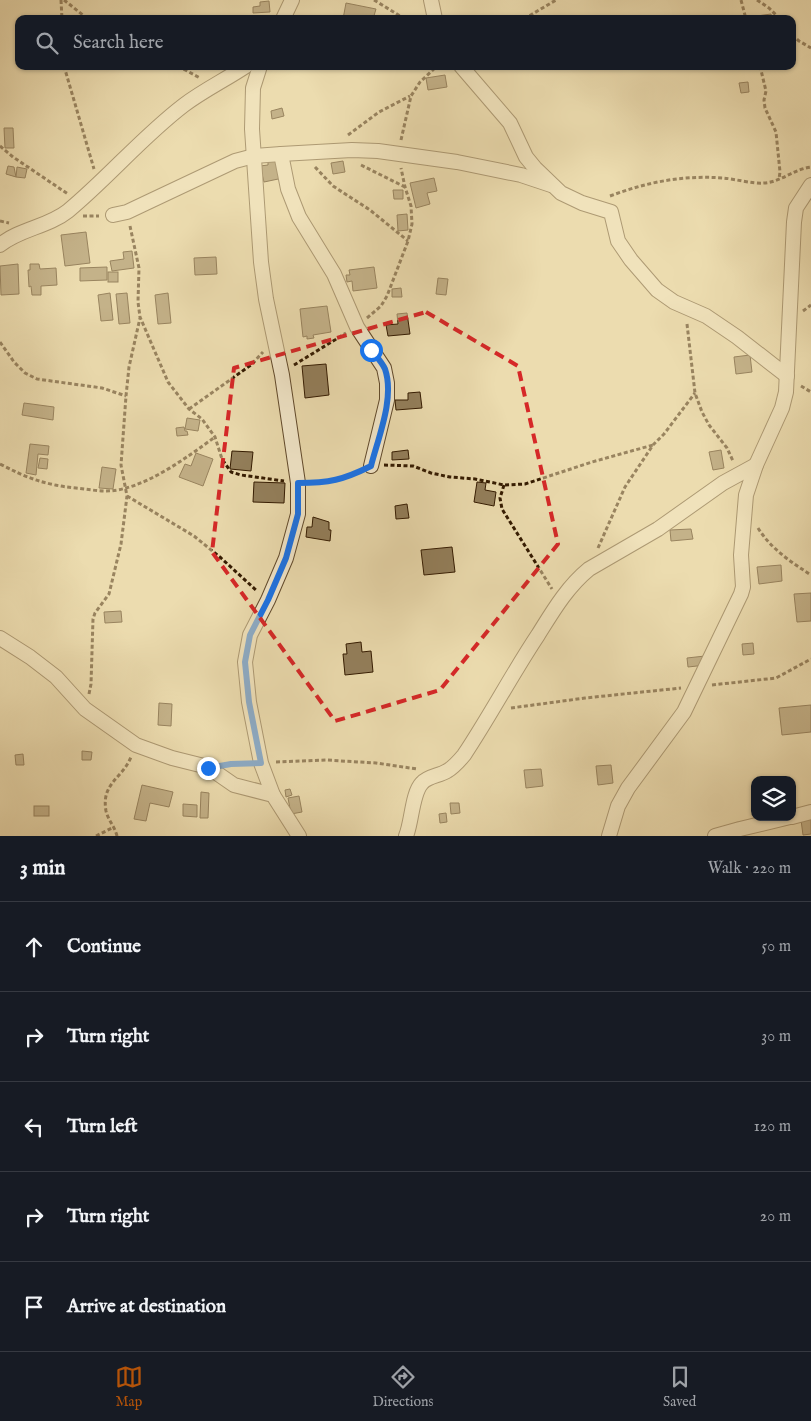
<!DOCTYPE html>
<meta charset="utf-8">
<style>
body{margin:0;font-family:"IM FELL English",serif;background:#242831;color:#f1f3f6}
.controls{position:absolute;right:15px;bottom:15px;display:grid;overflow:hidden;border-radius:10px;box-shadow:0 1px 4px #0004}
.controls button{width:45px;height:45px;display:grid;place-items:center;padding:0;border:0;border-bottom:1px solid #363941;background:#171b24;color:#f1f3f6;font:25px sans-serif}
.stop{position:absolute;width:15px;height:15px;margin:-11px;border:4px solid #1a73e8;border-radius:50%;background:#fff}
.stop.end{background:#1a73e8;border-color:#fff;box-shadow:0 1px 5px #0008}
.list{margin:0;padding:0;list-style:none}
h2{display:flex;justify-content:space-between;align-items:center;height:65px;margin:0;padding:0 20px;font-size:21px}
h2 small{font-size:16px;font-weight:400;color:#9ea1a6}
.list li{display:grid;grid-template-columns:32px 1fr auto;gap:15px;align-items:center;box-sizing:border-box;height:90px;padding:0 20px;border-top:1px solid #363941}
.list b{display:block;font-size:19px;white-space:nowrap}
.list em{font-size:16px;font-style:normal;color:#9ea1a6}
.icon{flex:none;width:28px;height:28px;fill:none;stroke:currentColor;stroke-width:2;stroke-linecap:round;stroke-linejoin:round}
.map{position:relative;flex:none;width:811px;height:836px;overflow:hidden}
.search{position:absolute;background:#171b24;box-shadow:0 1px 4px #0004;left:15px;right:15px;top:15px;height:55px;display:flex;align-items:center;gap:12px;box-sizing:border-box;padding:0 18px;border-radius:10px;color:#9ea1a6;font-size:19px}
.sheet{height:515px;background:#171b24}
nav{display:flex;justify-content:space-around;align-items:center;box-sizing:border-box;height:70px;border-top:1px solid #363941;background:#171b24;font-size:14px;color:#9ea1a6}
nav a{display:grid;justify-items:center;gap:2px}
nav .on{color:#b45309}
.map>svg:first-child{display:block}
.building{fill:#937f5b;stroke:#331a00}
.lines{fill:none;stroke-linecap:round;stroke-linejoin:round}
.street-casing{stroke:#614a2c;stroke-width:16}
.path{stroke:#331a00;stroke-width:3;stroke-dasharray:4 2.5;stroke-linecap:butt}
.street{stroke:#f3e8cb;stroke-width:14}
.route{stroke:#1a73e8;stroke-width:6}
.marked{fill:none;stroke:#d62828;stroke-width:4;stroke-dasharray:10 6;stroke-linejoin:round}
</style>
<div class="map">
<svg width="811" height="836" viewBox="0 0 811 836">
<rect width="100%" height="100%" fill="#ecdcaf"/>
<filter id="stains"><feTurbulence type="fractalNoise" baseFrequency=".004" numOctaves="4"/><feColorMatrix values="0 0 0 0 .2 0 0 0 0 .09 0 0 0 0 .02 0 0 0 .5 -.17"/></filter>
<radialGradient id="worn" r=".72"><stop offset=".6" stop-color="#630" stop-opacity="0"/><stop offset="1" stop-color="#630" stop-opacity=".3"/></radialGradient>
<g class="building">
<path d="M269 1 270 12 253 13V7L260 6V2Z"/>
<path d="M346 3 376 9 373 19H343Z"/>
<path d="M771 14 772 19H757V16Z"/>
<path d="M445 75 447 87 428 90 426 78Z"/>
<path d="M748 82 749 92 741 93 739 83Z"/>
<path d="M282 108 284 116 272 119 271 111Z"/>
<path d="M4 128H13L14 148H5Z"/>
<path d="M278 158 283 178 264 182 260 166 268 165V160Z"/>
<path d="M343 161 345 172 333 174 331 163Z"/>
<path d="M8 166 14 167 16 177 6 174Z"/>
<path d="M17 167 27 169 25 178 16 177Z"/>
<path d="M434 178 437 191 427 193 430 204 416 208 410 183Z"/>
<path d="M393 190H403V199H394Z"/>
<path d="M407 214 408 230 398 231 397 215Z"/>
<path d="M86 232 90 263 65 266 61 235Z"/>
<path d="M132 251 134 268 112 271 110 261 124 259 123 252Z"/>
<path d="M216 257 217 274 195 275 194 258Z"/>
<path d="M18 264 19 294 1 295 0 266Z"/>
<path d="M30 264H39L40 269 56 268 57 285 41 286V295H32L31 286 29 287 28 270H30Z"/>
<path d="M107 267V280L80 281V268Z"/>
<path d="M374 267 377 288 353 291 352 281 347 282 346 275H350L349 270Z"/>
<rect x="108" y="272" width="10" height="10"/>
<path d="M438 278 448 279 446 295 436 294Z"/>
<path d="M401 288 402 297H392V289Z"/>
<path d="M110 293 113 320 101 321 98 295Z"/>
<path d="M127 293 130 323 119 324 116 294Z"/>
<path d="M168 293 171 323 158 324 155 295Z"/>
<path d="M327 306 331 332 313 335 314 338 307 339V336L303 337 300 309Z"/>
<path d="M407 313 410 334 388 336 386 325 398 324 397 314Z"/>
<path d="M750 355 752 372 736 374 734 357Z"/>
<path d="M326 364 329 395 305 398 302 366Z"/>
<path d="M420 392 422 408 396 410 395 400H408V393Z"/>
<path d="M24 403 54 407 53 420 22 415Z"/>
<path d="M187 418 200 420 198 431 185 429Z"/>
<path d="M184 427 185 431H187L188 435 177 436 176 428Z"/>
<path d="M30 444 49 446 48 455 38 454 36 475 26 473Z"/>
<path d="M408 450 409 459 392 460V452Z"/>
<path d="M721 450 724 468 713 470 709 452Z"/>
<path d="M232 451 253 452 251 471 230 469Z"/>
<path d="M196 453 213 459 203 486 179 477 185 464 191 466Z"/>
<path d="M40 458 48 459 47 469 38 468Z"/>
<path d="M102 467 116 469 113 489 99 488Z"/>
<path d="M254 482 285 483 284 503 253 502Z"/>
<path d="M477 482 486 483 485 490 496 492 494 506 474 502Z"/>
<path d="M407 504 409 518 396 519 395 506Z"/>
<path d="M313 517 329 522V530H331L330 541 306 537 307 527H312Z"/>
<path d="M691 529 693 539 671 541 670 530Z"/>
<path d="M452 547 455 572 424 575 421 550Z"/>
<path d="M781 565 782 581 759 584 757 567Z"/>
<path d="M811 593V621L797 622 794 594Z"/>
<path d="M121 611 122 622 105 623 104 612Z"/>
<path d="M361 642 362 652 371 651 373 672 345 675 343 654H347L346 644Z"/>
<path d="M753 643 754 654 743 655 742 644Z"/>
<path d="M705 656 706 665 688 667 687 658Z"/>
<path d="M159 703 172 704 171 726 158 725Z"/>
<path d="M811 705V732L782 735 779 708Z"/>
<path d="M82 751 92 752 91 760H82Z"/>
<path d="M23 754 24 765H16L15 755Z"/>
<path d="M611 765 613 783 598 785 596 766Z"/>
<path d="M541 769 543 786 526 788 524 770Z"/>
<path d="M142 785 173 792 169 807 150 803 146 821 134 819Z"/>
<path d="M290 789 292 795 286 797 285 790Z"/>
<path d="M201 792 209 793 208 818H200Z"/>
<path d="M299 796 302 812 291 814 288 798Z"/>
<path d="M450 803H459L460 813 451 814Z"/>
<path d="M183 804 197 805V817L183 816Z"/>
<rect x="34" y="806" width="15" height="10"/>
<path d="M446 813 447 822 440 823 439 814Z"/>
<path d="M811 819V834L803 835 801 820Z"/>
</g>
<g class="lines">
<defs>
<g id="street">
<path d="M431 0 435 19"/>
<path d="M283 19 292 0"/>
<path d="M260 66 253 88 252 129 261 262 266 299 282 375 298 483V514L286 558 268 600 250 635 245 662 249 702 261 763 273 795"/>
<path d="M461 66 510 123 526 157 535 168 561 193 582 203 611 212 618 241 631 260 657 290 674 302 706 316 737 337 787 376"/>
<path d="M281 154 288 189 299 217 334 274 357 327 384 368 387 383V400L371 466"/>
<path d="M113 215 127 212 146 203 235 161 254 156 281 154 352 150 378 151 457 162 521 175 551 185"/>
<path d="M0 245C19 229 48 227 68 211 109 177 142 137 184 105 204 90 225 80 246 66"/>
<path d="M0 638 30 657 56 677 85 709 136 745 172 758 208 767 234 785 273 795 299 836"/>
<path d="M792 817 811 812"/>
<path d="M406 836C412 822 412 793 422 783 428 776 439 776 447 771 454 767 459 761 464 755 490 716 512 674 538 635 553 611 567 587 589 569L658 529 723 483 756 465"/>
<path d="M609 836 618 806 628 788 684 712 741 594 743 587 741 555 746 495 756 465 782 408 786 392 794 222 796 208 811 185"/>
<path d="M715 836 740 829 790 817"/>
</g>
</defs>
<use href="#street" class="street-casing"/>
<g class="path">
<path d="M61 0 62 19"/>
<path d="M64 0 88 19"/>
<path d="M374 0 405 19"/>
<path d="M741 0 746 19"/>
<path d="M757 0 769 8 780 19"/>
<path d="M524 19 556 0"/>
<path d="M792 35 799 41 811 48"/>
<path d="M64 66 94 169"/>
<path d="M178 66 200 78"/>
<path d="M760 66 766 91 764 100 765 108 776 132 780 172 779 179"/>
<path d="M348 135 379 112 410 96"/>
<path d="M401 140 411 96 420 82 437 66"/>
<path d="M0 146 13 157 68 194"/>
<path d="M361 165 405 187"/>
<path d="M315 167 333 186 370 210 408 241"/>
<path d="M610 196C647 182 683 175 723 178 735 179 753 184 764 183 781 182 794 169 811 167"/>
<path d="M83 216H99"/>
<path d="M0 221 9 223"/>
<path d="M130 226 139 268 138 302 140 317 168 382 189 409 202 419 215 437 222 459 231 472 241 475 284 481"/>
<path d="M803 311 811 305"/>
<path d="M367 318 381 306 387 296 408 241 412 224 411 206 405 187 401 168"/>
<path d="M687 324 695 393 702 412 709 425 727 448 733 461"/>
<path d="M0 342 14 362 25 373 37 379 102 388 126 396"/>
<path d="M294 365 346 333"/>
<path d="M801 386 811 392"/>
<path d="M189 409 251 365 263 352"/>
<path d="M0 464C27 478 45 485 76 488 86 489 96 491 106 491 142 491 186 458 215 437"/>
<path d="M384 465 413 466 431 473 450 477 475 479 504 485 525 484 592 462 653 445"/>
<path d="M310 483C329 483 343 479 359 472"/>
<path d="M504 485 500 498 502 509 552 589"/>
<path d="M127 496 194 536 221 558 257 591"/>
<path d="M758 528C771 549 791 562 811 575"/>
<path d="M598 548 625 487 653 445 664 434 695 393"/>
<path d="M712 685 776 678 811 659"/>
<path d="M89 694 91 684 93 619 95 613 109 594 121 544 127 496 121 465 126 396 129 367 140 318"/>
<path d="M511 708 585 698 681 688"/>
<path d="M276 762 326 760 376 763 417 769"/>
<path d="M229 764 248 763"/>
<path d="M96 836 114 827"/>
<path d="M117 836C115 827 108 820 106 811 101 783 122 779 131 757"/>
</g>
<use href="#street" class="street"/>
</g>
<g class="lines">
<path class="route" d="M208 768 231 764 261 763 249 702 245 662 250 635 268 600 286 558 298 514V483C329 483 343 480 371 466 378 438 395 398 385 369 382 362 376 356 371 350"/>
</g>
<path d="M0 0H811V836H0ZM426 312 518 366 558 544 440 690 335 721 212 552 234 368Z" fill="#ecdcaf" fill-opacity=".55" fill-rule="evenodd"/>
<path class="marked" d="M426 312 518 366 558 544 440 690 335 721 212 552 234 368Z"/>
<rect width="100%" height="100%" filter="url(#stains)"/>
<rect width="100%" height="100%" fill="url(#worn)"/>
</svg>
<div class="controls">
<button><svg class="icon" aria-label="layers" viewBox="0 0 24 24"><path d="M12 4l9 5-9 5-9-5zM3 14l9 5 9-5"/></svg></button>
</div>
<div class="stop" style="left:371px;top:350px"></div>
<div class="stop end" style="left:208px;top:768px"></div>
<div class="search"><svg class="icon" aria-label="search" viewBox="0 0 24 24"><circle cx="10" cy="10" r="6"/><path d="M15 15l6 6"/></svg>Search here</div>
</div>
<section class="sheet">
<h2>3 min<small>Walk · 220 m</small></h2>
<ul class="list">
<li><svg class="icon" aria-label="ahead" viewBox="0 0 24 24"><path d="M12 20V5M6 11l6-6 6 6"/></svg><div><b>Continue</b></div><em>50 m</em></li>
<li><svg class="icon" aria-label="right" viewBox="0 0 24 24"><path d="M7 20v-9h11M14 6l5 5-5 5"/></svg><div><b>Turn right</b></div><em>30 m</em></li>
<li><svg class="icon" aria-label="left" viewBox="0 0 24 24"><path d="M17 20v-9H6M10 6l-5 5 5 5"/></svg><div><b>Turn left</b></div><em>120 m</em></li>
<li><svg class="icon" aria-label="right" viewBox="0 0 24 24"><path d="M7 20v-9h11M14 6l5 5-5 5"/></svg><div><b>Turn right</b></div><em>20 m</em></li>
<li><svg class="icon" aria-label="arrive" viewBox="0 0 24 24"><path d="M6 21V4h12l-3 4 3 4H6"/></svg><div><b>Arrive at destination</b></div></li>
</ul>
</section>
<nav>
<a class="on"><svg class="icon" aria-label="map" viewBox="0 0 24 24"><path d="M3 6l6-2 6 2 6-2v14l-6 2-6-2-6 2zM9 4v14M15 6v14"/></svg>Map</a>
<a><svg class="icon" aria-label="directions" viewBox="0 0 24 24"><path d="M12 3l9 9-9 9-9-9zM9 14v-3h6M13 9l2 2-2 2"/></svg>Directions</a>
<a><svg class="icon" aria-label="saved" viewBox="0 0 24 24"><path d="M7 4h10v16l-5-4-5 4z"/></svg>Saved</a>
</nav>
